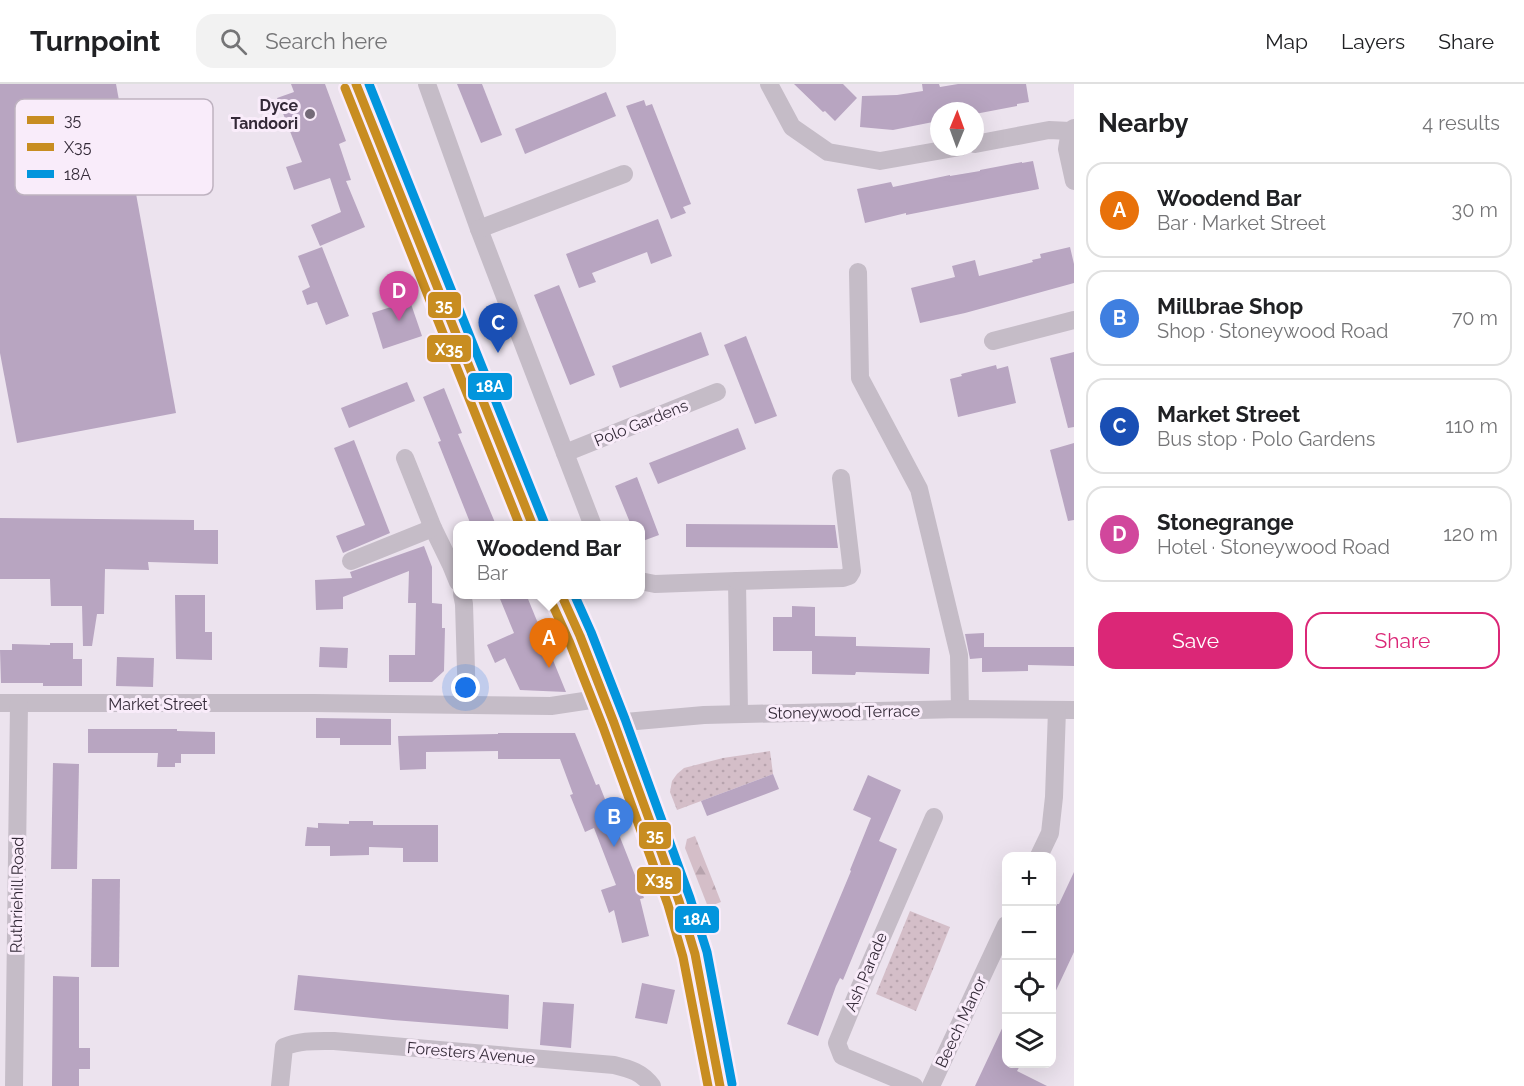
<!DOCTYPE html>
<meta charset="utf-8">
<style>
body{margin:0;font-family:Raleway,sans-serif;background:#f2f2f2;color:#202124}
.controls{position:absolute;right:18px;bottom:18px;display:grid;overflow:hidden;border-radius:12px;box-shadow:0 6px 24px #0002}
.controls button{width:54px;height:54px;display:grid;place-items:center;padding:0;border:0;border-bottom:2px solid #e0e0e0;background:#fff;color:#202124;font:30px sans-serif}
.compass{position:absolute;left:930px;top:18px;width:54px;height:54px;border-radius:50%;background:#fff;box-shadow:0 6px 24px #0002;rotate:1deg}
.you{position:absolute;left:466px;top:604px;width:21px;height:21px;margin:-15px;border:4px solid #fff;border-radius:50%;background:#1a73e8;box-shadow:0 0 0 9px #1a73e833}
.badge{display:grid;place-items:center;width:39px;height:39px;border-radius:50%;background:#db2777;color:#fff;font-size:20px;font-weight:700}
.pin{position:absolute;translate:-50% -50px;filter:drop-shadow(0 2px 3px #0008)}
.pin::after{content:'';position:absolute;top:32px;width:21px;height:18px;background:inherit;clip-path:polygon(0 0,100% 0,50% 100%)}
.popup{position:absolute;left:453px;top:437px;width:192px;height:78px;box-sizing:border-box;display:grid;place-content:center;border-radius:12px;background:#fff;filter:drop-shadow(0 2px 4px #0005);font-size:20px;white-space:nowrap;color:#757577}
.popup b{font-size:22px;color:#202124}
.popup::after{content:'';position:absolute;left:50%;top:100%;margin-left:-12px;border:12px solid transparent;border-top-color:#fff}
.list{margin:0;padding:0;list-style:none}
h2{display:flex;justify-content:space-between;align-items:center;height:78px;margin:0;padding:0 24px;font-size:26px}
h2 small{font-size:20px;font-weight:400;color:#757577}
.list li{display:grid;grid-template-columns:39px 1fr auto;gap:18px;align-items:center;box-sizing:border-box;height:96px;margin:0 12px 12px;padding:0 12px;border:2px solid #e0e0e0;border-radius:18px}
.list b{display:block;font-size:22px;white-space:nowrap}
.list p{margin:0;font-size:20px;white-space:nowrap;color:#757577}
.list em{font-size:20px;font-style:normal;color:#757577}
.actions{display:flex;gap:12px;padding:18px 24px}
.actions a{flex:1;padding:14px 0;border:2px solid #db2777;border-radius:18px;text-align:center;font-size:21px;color:#db2777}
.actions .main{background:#db2777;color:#fff}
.icon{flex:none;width:33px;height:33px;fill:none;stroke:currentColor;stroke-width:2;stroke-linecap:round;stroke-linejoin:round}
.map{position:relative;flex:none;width:1074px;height:1002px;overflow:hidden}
header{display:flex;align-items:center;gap:36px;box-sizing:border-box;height:84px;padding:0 30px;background:#fff;border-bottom:2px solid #e0e0e0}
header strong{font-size:28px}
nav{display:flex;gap:33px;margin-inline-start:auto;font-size:21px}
.search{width:420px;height:54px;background:#f2f2f2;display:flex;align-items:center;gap:15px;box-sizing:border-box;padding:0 21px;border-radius:18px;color:#757577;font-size:22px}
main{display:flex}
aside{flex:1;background:#fff}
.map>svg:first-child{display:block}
.green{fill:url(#green-dots)}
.forest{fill:url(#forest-firs)}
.building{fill:#b8a5c1}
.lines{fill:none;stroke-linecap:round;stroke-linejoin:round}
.street{stroke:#c5bcc7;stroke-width:18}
.primary{stroke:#b3abb6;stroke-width:28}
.bus-1-casing{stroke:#f9ecfa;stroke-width:14}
.bus-2-casing{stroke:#f9ecfa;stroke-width:14}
.bus-3-casing{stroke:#f9ecfa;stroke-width:14}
.bus-1{stroke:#c88d21;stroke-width:9}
.bus-2{stroke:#c88d21;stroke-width:9}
.bus-3{stroke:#0295dd;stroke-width:9}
.poi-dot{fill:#746b78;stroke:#f9ecfa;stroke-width:2}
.labels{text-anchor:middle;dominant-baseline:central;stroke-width:6;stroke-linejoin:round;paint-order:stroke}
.poi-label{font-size:16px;font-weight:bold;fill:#342a38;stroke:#f9ecfa;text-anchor:end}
.street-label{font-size:16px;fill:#342a38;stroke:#f9ecfa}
.key{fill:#f9ecfa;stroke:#beb2c0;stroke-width:1.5}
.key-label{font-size:16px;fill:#342a38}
.line-badge{stroke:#f9ecfa;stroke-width:2}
.badge-label{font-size:16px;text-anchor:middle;font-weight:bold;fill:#fff}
</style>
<header>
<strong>Turnpoint</strong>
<div class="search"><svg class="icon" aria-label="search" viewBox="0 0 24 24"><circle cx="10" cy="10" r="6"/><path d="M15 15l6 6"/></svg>Search here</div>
<nav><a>Map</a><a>Layers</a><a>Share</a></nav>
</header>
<main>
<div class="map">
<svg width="1074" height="1002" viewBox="0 0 1074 1002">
<defs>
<pattern id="green-dots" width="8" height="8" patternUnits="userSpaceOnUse" patternTransform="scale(1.5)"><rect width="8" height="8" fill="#d4bec8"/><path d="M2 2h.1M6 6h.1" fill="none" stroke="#b7a3ad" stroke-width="1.8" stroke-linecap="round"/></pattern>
<pattern id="forest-firs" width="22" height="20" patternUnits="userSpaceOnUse" patternTransform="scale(1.5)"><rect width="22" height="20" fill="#d4bec8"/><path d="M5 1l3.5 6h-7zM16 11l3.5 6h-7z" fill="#b7a3ad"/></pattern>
</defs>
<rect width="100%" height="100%" fill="#ece3ee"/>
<g class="green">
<path d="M770 667 773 690 677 726 670 708 672 697 677 690 684 684 723 674Z"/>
<path d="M910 827 950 843 916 927 876 910Z"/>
</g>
<path class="forest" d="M695 752 721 818 708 823 685 764 687 755Z"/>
<g class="building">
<path d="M0 0H116L176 329 17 359 0 269Z"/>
<path d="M291 0H325L346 57 339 60 351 96 346 97 365 143 320 162 311 141 341 128 330 94 294 106 286 83 302 78 277 14 294 8Z"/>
<path d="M457 0H482L502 51 481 59Z"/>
<path d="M794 0H843L857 14 835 37 825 27 823 28Z"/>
<path d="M922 0H939L940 3 958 0H1026L1029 18 1017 20V22L975 30V27H939V33L933 34V38L893 46 860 43 862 12 897 11 923 7Z"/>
<path d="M606 8 616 32 525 70 515 45Z"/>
<path d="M644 16 646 22 652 20 691 120 683 123 686 129 671 135 626 22Z"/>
<path d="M1033 77 1039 105 906 131V129L865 139 857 105 891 98 893 103 950 91V92L980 87V86L1022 78V79Z"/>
<path d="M658 135 672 172 651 180 647 168 592 189 596 198 579 204 566 170Z"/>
<path d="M322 163 349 232 326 241 317 218 307 221 302 207 310 203 298 172Z"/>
<path d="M1070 163 1074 180V199L965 229 920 239 911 204 955 193 952 182 975 176 979 192 1033 178 1032 176 1041 174 1040 170Z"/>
<path d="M559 201 595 291 570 301 534 211Z"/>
<path d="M410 217 422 252 383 265 372 229Z"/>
<path d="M701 248 709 271 620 304 612 282Z"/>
<path d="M746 252 777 332 755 340 724 261Z"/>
<path d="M1074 268V343L1068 344 1050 274Z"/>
<path d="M996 281 997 285 1008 282 1016 319 958 333 950 295 962 292 961 290Z"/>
<path d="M407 298 415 317 349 344 341 324Z"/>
<path d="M444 304 462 349 458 350 496 441H471L438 358 441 357 423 313Z"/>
<path d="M738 344 746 365 658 400 649 379Z"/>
<path d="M354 356 390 449 343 469 336 452 365 441 334 364Z"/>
<path d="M1074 359V436L1068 437 1050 366Z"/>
<path d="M637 393 659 451 640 458V441H631L615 402Z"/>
<path d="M0 434 194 436V446H218V480L148 478 149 486 105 485 104 530H97L92 562H83L82 522H51L50 495H0Z"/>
<path d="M686 440 835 441 838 464 686 463Z"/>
<path d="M424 462 432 483V519L442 520V544H445L444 587 432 598H389V571H415L416 519H408L409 487 343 513V525L316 526 315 496 352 494 350 488Z"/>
<path d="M498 510H526L566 608 520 606 505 574 495 579 487 561 514 549Z"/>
<path d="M175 511H205V548H212V576L176 575Z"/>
<path d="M792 522 815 523V552L856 553V562L930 564 929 590 856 588 855 591 812 590V567H773V533H792Z"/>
<path d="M984 549V563H1074V582L1028 581V587L982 588V574L970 575 965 550Z"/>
<path d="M50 559H73V575H82V602H43V599H1L0 566H12V560L50 561Z"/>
<path d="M320 563 348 564 347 584 319 583Z"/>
<path d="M117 573 154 574 153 603 116 602Z"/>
<path d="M316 634 391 635V661H340V654H316Z"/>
<path d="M88 645H177V647L215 648V670H181V679H175V683H157L158 669H88Z"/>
<path d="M498 649H575L596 701 599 700 644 814 640 815 649 852 622 859 614 826 609 829 601 806 616 801 594 744 585 748 570 711 573 710 560 675H498V667L426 668V685L400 686 398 652 498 650Z"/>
<path d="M53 679 79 680 77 785H51Z"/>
<path d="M773 690 779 705 707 732 701 717Z"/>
<path d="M868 691 901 706 879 757 897 765 843 896 840 894 836 902 818 952 787 940 851 787 850 786 871 734 853 726Z"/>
<path d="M349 737H373V741H438V778H403V764L369 763V771L330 772V762H305L307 743 318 744V739L349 740Z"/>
<path d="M1074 788V868L1052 915V832L1057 820H1059Z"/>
<path d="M92 795H120L119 883H91Z"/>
<path d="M298 891 509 911 508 945 393 936 294 926Z"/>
<path d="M53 892 79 893V964H90V985H79V1002H52Z"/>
<path d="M642 899 675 906 667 940 635 934Z"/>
<path d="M543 918 574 920 571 964 540 961Z"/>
<path d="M1006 936V980H1021L1017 987 1047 1002H975Z"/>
</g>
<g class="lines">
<g class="street">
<path d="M427 0 479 145 593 442"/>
<path d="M769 0 792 43 828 68 880 77 960 63"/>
<path d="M1074 44 1070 47 1067 65 1074 97"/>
<path d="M975 60 1049 46 1070 47"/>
<path d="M479 145 624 90"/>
<path d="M858 188 860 294 919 405 959 571 960 625"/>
<path d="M993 257 1074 236"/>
<path d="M565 369 717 308"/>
<path d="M405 374 433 444 451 481 458 498"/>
<path d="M351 477 433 444"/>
<path d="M640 497 655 500 737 497 739 630"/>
<path d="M737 497 843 494 849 492 852 487 841 394"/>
<path d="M462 510 464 520 467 620"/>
<path d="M0 619H314L551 622 604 614"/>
<path d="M614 639 704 631 960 625 1074 626"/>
<path d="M1039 772 1050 749 1054 713 1057 626"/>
<path d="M14 1002 19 620"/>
<path d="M280 1002 284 963C300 956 317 957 334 957L614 981C630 985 642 988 652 1002"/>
<path d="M914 1002 842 972 837 959 860 903 934 733"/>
<path d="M931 1002 1006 841"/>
</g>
<g class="primary">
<path d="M356 0 533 442"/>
<path d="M561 510 580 552 614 639 679 817 695 870 720 1002"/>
</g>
<defs>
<g id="bus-1">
<path d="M356 0 533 442"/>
<path d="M561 510 580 552 614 639 679 817 695 870 720 1002"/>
</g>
<g id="bus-2">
<path d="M345 4 520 442"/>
<path d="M550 515 569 557 603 643 668 821 683 873 708 1002"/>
</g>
<g id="bus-3">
<path d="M369 0 544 438"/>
<path d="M574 510 591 548 625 635 690 814 707 868 732 1000"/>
</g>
</defs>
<use href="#bus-1" class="bus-1-casing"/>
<use href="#bus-2" class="bus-2-casing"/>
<use href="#bus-3" class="bus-3-casing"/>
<use href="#bus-1" class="bus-1"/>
<use href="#bus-2" class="bus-2"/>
<use href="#bus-3" class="bus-3"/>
</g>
<circle class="poi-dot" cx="310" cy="30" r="6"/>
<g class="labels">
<g class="poi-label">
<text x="298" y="21">Dyce<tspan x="298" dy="18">Tandoori</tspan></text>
</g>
<g class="street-label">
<text transform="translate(641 339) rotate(-22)">Polo Gardens</text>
<text x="158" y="620">Market Street</text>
<text transform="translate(844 628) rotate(-1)">Stoneywood Terrace</text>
<text transform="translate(17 811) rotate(-89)">Ruthriehill Road</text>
<text transform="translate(866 888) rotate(-67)">Ash Parade</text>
<text transform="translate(961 938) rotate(-65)">Beech Manor</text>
<text transform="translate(471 969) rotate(5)">Foresters Avenue</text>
</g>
</g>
<rect x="15" y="15" width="198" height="96" rx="9" class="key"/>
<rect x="27" y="32" width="27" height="8" fill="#c88d21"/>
<rect x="27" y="59" width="27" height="8" fill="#c88d21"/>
<rect x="27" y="86" width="27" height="8" fill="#0295dd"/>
<g class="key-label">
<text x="64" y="42">35</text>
<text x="64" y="69">X35</text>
<text x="64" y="96">18A</text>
</g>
<g class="line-badge">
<rect x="427" y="207" width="35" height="28" rx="6" fill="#c88d21"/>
<rect x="426" y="250" width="46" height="29" rx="6" fill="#c88d21"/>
<rect x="467" y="288" width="46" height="29" rx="6" fill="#0295dd"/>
<rect x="638" y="737" width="34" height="29" rx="6" fill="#c88d21"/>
<rect x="636" y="782" width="46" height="29" rx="6" fill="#c88d21"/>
<rect x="674" y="821" width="46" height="29" rx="6" fill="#0295dd"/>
</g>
<g class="badge-label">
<text x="444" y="227">35</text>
<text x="449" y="271">X35</text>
<text x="490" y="308">18A</text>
<text x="655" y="757">35</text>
<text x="659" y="802">X35</text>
<text x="697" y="841">18A</text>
</g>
</svg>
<div class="controls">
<button>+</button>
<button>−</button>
<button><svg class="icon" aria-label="locate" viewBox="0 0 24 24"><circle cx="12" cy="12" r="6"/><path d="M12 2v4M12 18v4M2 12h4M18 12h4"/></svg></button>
<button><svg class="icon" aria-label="layers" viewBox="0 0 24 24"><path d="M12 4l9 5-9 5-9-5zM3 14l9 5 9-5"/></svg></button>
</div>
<svg class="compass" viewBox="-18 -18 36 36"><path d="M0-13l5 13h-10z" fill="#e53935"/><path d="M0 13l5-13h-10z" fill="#757577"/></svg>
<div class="you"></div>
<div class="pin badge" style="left:549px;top:584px;background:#e8710a">A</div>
<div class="popup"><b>Woodend Bar</b>Bar</div>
<div class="pin badge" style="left:614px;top:763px;background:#3f7fe0">B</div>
<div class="pin badge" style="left:498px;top:269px;background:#1a4fb4">C</div>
<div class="pin badge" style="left:399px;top:237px;background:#d1479c">D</div>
</div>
<aside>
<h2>Nearby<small>4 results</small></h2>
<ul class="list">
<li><span class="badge" style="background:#e8710a">A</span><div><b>Woodend Bar</b><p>Bar · Market Street</p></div><em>30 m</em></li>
<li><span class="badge" style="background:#3f7fe0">B</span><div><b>Millbrae Shop</b><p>Shop · Stoneywood Road</p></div><em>70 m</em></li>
<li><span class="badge" style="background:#1a4fb4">C</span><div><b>Market Street</b><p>Bus stop · Polo Gardens</p></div><em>110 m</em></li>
<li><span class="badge" style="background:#d1479c">D</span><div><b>Stonegrange</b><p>Hotel · Stoneywood Road</p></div><em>120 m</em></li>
</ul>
<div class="actions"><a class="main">Save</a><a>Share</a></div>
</aside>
</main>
